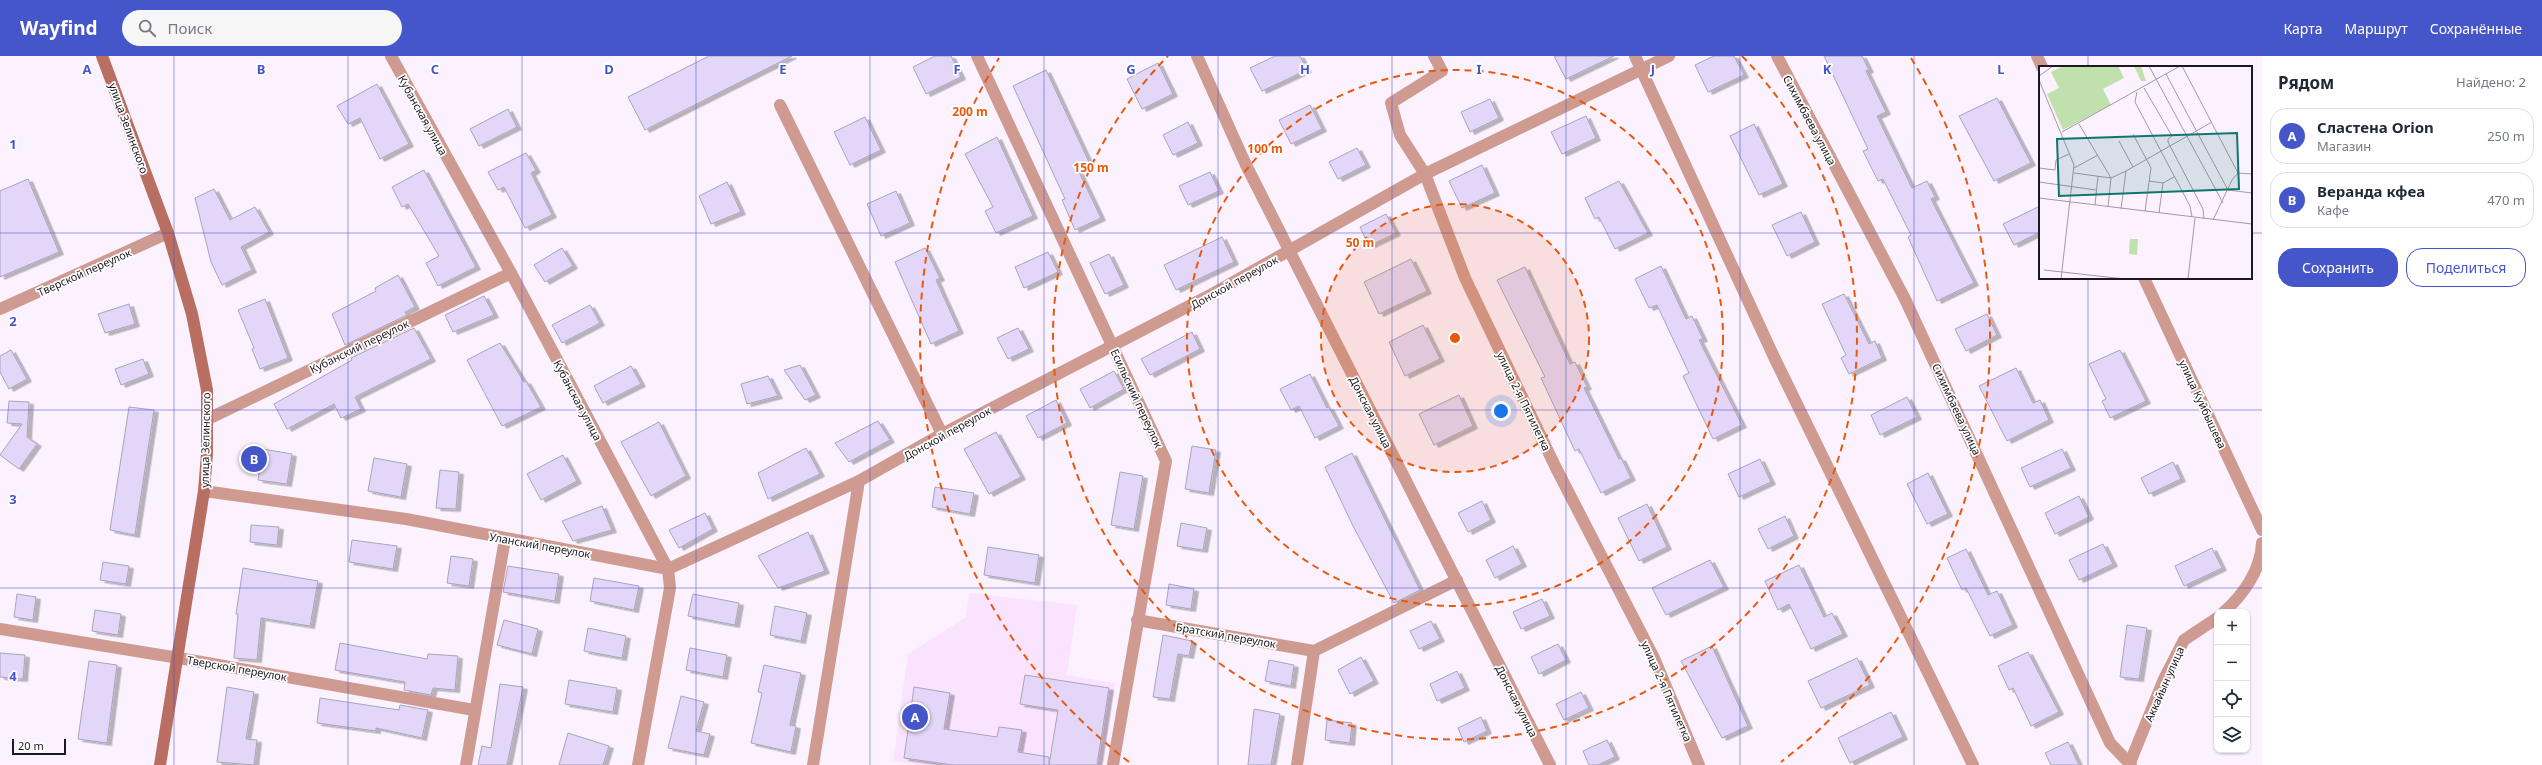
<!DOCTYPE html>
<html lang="ru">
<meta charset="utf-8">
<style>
body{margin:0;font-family:"Noto Sans",sans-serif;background:#f6f6f7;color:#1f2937}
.controls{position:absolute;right:12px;bottom:12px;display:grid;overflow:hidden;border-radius:8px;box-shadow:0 1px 3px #0004}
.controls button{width:36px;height:36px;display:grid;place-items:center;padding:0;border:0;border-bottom:1px solid #e0e1e3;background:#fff;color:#1f2937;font:20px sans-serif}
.scale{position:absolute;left:12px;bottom:10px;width:54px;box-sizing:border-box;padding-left:4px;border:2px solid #1e1820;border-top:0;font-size:11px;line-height:14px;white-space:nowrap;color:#1e1820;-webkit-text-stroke:3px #fff;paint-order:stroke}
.you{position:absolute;left:1501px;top:355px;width:14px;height:14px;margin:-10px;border:3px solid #fff;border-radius:50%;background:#1a73e8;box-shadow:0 0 0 6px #1a73e833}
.badge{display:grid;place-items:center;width:26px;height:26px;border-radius:50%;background:#4555ca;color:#fff;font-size:13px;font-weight:700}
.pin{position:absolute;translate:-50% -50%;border:2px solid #fff;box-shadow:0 1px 4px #0006}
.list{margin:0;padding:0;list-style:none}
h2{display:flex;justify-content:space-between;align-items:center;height:52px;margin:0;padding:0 16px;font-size:17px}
h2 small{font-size:13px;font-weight:400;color:#747a83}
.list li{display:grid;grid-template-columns:26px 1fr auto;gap:12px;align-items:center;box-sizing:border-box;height:56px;margin:0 8px 8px;padding:0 8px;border:1px solid #e0e1e3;border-radius:16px}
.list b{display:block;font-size:15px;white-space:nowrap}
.list p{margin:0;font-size:13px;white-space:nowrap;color:#747a83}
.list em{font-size:13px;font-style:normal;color:#747a83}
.actions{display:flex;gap:8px;padding:12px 16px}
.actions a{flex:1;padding:9px 0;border:1px solid #4555ca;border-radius:16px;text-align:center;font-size:14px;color:#4555ca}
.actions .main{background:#4555ca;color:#fff}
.icon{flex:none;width:22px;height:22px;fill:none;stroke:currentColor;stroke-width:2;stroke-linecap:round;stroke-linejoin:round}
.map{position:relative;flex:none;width:2262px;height:709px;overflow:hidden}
header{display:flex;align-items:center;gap:24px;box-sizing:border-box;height:56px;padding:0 20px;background:#4555ca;color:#fff}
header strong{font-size:19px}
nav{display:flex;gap:22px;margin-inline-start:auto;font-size:14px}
.search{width:280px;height:36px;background:#f6f6f7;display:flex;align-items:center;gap:10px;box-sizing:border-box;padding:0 14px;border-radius:22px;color:#747a83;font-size:15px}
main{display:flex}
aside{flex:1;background:#fff}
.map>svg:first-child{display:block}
.built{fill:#fae3ff}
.building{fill:#e3d6f9;stroke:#aca3ba;filter:url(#shadow)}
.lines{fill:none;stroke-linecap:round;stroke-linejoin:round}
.street{stroke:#cf9b91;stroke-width:12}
.secondary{stroke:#b86e60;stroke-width:12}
.grid{fill:none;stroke:#4555ca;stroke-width:1;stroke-opacity:0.55}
.ring{fill:none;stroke:#e8590c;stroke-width:2;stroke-dasharray:7 5}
.labels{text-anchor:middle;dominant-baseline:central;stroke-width:3.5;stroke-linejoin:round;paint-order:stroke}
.street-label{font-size:11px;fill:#1e1820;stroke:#fff}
.inset-road{fill:none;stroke:#a39aa5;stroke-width:1}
.view{fill:#0f766e;fill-opacity:0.15;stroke:#0f766e;stroke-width:2}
.inset-edge{fill:none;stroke:#1e1820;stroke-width:2}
.grid-label{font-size:13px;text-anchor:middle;font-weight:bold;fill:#4555ca;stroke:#fff;stroke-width:3.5;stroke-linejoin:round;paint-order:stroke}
.centre{fill:#e8590c;stroke:#fff;stroke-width:2}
.ring-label{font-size:12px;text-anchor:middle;font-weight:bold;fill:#e8590c;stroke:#fff;stroke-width:3.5;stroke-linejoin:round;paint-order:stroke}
</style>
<header>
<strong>Wayfind</strong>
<div class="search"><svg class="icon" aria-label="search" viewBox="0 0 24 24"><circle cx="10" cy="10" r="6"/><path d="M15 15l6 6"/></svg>Поиск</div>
<nav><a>Карта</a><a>Маршрут</a><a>Сохранённые</a></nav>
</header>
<main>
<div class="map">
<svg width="2262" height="709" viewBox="0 0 2262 709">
<defs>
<filter id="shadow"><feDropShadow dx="4.5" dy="2.5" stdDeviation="0" flood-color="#0004"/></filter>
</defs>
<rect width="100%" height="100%" fill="#fcf1fe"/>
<path class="built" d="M969 537 1077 549 1067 619 1115 627 1103 709H918L893 705 908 598 966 561Z"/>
<g class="building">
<path d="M709 0H792L645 74 628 41Z"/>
<path d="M935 0H951L961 21 926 38 913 11Z"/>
<path d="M1275 0H1300L1307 14 1262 35 1250 12Z"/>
<path d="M1554 0H1614L1566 23Z"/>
<path d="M1714 0H1734L1744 19 1708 36 1695 9Z"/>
<path d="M1824 0H1862L1869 14 1866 15 1886 56 1877 60 1912 132 1927 125 1935 141 1931 143 1974 227 1937 245 1908 181 1911 179 1883 123 1878 125 1863 95 1868 93Z"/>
<path d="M1158 7 1173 38 1142 53 1127 23Z"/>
<path d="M1046 14 1090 108 1078 114 1101 162 1075 174 1062 144 1065 143 1013 30Z"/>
<path d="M377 28 409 88 380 103 360 62 348 68 337 50Z"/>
<path d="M1997 42 2031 107 1994 125 1959 60Z"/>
<path d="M1490 43 1499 62 1470 76 1461 56Z"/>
<path d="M1310 49 1322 73 1291 88 1279 64Z"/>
<path d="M508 53 517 71 479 90 470 73Z"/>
<path d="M1586 60 1596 82 1562 98 1551 76Z"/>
<path d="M865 61 881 94 850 109 834 76Z"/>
<path d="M1188 66 1198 87 1173 99 1163 79Z"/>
<path d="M1754 68 1783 128 1759 139 1730 80Z"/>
<path d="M997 81 1033 160 996 177 985 155 993 151 965 98Z"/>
<path d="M1357 92 1366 109 1338 123 1329 106Z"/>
<path d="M526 97 536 114 531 117 552 159 525 172 504 131 498 134 488 116Z"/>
<path d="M1482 109 1495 137 1462 152 1449 125Z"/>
<path d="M424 114 476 211 438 230 426 207 439 200 408 148 402 151 392 131Z"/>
<path d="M1210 116 1219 135 1188 149 1179 130Z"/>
<path d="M28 123 59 196 0 221V135Z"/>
<path d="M1619 125 1648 177 1615 193 1599 161 1595 163 1585 142Z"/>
<path d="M727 126 741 156 711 168 699 140Z"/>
<path d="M214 133 230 164 255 151 269 176 241 191 252 214 222 229 211 206 195 142Z"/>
<path d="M896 135 910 167 881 180 867 148Z"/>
<path d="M2040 150V176L2014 189 2003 168Z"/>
<path d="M1801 156 1815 186 1787 200 1772 169Z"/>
<path d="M1386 158 1396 177 1369 190 1360 171Z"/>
<path d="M1222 181 1234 206 1176 234 1164 209Z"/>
<path d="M562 192 573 210 545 226 534 209Z"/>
<path d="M925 192 940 222 936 224 959 275 931 288 895 206Z"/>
<path d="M1048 196 1058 216 1024 232 1015 211Z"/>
<path d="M1109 198 1124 229 1105 238 1090 207Z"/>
<path d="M1411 203 1427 235 1379 258 1364 226Z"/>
<path d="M1661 210 1686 263 1692 260 1703 283 1699 284 1742 369 1713 383 1683 320 1689 317 1657 249 1649 252 1635 223Z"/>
<path d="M1525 211 1570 308 1575 306 1587 331 1584 332 1619 403 1621 402 1631 422 1601 437 1579 393 1575 395 1541 322 1545 321 1497 224Z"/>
<path d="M398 219 415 251 405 256 407 259 345 289 332 258 376 235 375 232Z"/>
<path d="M1844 238 1869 288 1875 285 1882 302 1849 318 1841 302 1846 299 1822 248Z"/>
<path d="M484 240 494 259 453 276 445 259Z"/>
<path d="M265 243 288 302 260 313 252 293 254 292 238 254Z"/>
<path d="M129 248 135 268 105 277 98 258Z"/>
<path d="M590 249 600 267 562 287 552 269Z"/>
<path d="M1987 258 1997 279 1966 295 1955 273Z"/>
<path d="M1423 269 1440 303 1405 320 1389 286Z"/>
<path d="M414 272 431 303 355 341 361 353 341 362 334 348 287 373 274 348 352 304 351 302Z"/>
<path d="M1018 272 1029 293 1008 303 997 282Z"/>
<path d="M1192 276 1200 293 1150 319 1141 303Z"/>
<path d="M500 287 524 326 526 325 541 351 502 370 467 304Z"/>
<path d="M11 294 27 323 9 333 0 316V300Z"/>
<path d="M2120 294 2146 345 2110 362 2102 345 2106 343 2089 308Z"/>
<path d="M143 303 149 318 121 329 115 313Z"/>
<path d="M800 309 816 339 805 344 784 314Z"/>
<path d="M631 310 641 328 603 347 594 330Z"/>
<path d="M2016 312 2033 347 2040 344 2049 364 2007 385 1979 330Z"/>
<path d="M1114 315 1124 333 1090 352 1080 333Z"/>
<path d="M1310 318 1327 352 1329 351 1339 370 1315 382 1299 350 1291 354 1280 333Z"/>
<path d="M768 320 778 340 747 348 741 328Z"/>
<path d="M1459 339 1473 370 1434 389 1419 358Z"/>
<path d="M1907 341 1917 361 1880 379 1871 359Z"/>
<path d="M1056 344 1067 367 1038 382 1026 360Z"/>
<path d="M9 345 29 346 27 381 37 388 19 413 0 399 22 368 7 367Z"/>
<path d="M129 351 154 354 135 479 110 474Z"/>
<path d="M878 365 890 384 849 406 835 387Z"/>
<path d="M659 366 686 420 651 440 621 386Z"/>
<path d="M996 376 1021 421 989 438 964 393Z"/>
<path d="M1192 390 1216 394 1209 437 1185 433Z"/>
<path d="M806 392 820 418 768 443 758 417Z"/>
<path d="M263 393 292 398 287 428 258 424Z"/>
<path d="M2062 393 2071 412 2030 431 2021 412Z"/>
<path d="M1352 397 1420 534 1394 547 1353 470 1325 411Z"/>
<path d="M563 399 577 425 541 444 527 418Z"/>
<path d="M374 402 407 408 401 441 368 435Z"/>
<path d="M1760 403 1771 426 1739 441 1728 418Z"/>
<path d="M2173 406 2181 423 2149 438 2141 422Z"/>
<path d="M440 414 459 416 456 453 436 452Z"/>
<path d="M1120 416 1143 420 1134 473 1111 469Z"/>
<path d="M1928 417 1948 458 1927 468 1907 428Z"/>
<path d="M935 431 974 437 970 458 932 451Z"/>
<path d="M2079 440 2089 461 2055 478 2045 457Z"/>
<path d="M1482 445 1491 464 1468 476 1458 457Z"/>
<path d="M1647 448 1667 491 1639 505 1618 462Z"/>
<path d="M602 450 612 474 573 485 562 465Z"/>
<path d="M705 457 713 473 679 492 669 474Z"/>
<path d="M1785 460 1794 480 1768 493 1758 473Z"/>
<path d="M1181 467 1207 472 1203 494 1177 490Z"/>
<path d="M251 469 279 471 277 489 250 486Z"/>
<path d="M808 476 825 515 778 532 758 500Z"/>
<path d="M352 484 397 490 393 513 349 506Z"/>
<path d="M2103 488 2113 508 2079 524 2069 504Z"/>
<path d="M1513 490 1522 508 1495 522 1486 504Z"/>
<path d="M988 491 1039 499 1035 527 984 519Z"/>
<path d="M2212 492 2222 512 2184 530 2175 510Z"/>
<path d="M1966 493 1988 539 1997 535 2013 569 1990 580 1966 532 1962 534 1947 502Z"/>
<path d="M451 500 473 503 469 530 447 527Z"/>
<path d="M1710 504 1724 531 1666 559 1652 532Z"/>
<path d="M103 506 129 510 126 528 100 524Z"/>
<path d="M1799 509 1824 561 1832 557 1843 578 1811 593 1789 548 1778 554 1765 525Z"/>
<path d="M508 510 559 518 555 545 503 536Z"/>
<path d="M243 512 318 525 310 570 261 562 257 604 234 602 238 558H236Z"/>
<path d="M594 522 639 530 634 554 590 545Z"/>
<path d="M1169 528 1194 533 1191 553 1166 549Z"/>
<path d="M17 538 36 541 33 564 14 561Z"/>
<path d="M693 538 739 547 735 569 688 560Z"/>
<path d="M1542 543 1550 560 1521 573 1513 556Z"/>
<path d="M775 550 807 557 801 585 770 579Z"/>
<path d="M95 554 121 558 118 579 92 575Z"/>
<path d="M504 564 538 573 532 598 497 589Z"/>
<path d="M1431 565 1440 583 1419 593 1410 575Z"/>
<path d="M2127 569 2147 572 2139 623 2120 621Z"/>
<path d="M588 572 626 580 622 602 584 595Z"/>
<path d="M1163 579 1192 585 1189 600 1178 598 1170 643 1153 641Z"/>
<path d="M340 587 427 603 428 598 458 600 455 634 433 632 431 639 404 634 405 626 335 614Z"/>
<path d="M1558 588 1566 604 1539 618 1531 601Z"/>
<path d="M1712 590 1748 670 1722 682 1681 605Z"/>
<path d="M690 592 727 599 723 621 686 614Z"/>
<path d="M2028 596 2059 656 2031 670 2013 632 2009 634 1998 610Z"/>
<path d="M0 597 25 599 23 623 0 621Z"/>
<path d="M1361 601 1374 625 1350 638 1338 614Z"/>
<path d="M1857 602 1870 629 1821 652 1808 625Z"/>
<path d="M1269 604 1294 609 1291 630 1265 625Z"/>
<path d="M89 605 117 609 107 687 78 683Z"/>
<path d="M764 609 801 617 790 669 796 670 791 696 751 687 762 637 758 636Z"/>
<path d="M1457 615 1465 632 1437 645 1430 628Z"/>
<path d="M1025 619 1109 632 1097 709H1049L1058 654 1020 648Z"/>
<path d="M569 624 617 632 613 656 565 648Z"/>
<path d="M500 628 523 631 507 709H478L482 690 491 692Z"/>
<path d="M227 631 254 636 246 683 257 684 254 709 217 706Z"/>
<path d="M914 631 950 637 944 673 997 681 999 671 1022 674 1018 696 1049 701V709H953L904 702Z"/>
<path d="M1581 636 1589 652 1564 664 1556 648Z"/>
<path d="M681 640 704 646 696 675 710 678 704 699 668 692Z"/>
<path d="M320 642 399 654 400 649 428 654 422 682 376 672V675L317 667Z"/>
<path d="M1254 653 1280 658 1271 709H1248Z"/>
<path d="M1891 656 1903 681 1850 707 1838 682Z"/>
<path d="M1481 661 1487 675 1464 686 1458 672Z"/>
<path d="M1327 664 1352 667 1350 687 1325 684Z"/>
<path d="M568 677 609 690 603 709H559Z"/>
<path d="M1607 684 1615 701 1598 709H1589L1583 695Z"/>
<path d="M2068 686 2079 709H2051L2045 697Z"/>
</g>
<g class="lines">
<g class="street">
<path d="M391 0 511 217 668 513 670 532 638 709"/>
<path d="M977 0 1166 405 1113 709"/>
<path d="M1197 0 1246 109 1550 709"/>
<path d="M1434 0 1442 15 1391 47 1400 79 1425 118 1465 222 1556 412 1654 602 1699 709"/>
<path d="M1635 0 1774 301 1973 709"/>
<path d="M1777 0 1905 243 2110 687 2131 709"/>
<path d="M2037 0 2042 11"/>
<path d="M780 49 942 378"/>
<path d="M2144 222 2262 474"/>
<path d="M0 253 168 177"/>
<path d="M208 363 511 217"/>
<path d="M204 435 406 463 668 513 859 425"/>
<path d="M2224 556C2243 539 2261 514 2262 487"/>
<path d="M1137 564 1314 595 1297 709"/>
<path d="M0 573 179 602 474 654"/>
<path d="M1314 595 1457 524"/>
<path d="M466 709 505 483"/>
<path d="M813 709 859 425 942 378 1214 237 1425 118 1669 0"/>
<path d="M2129 709 2164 623 2184 584 2217 562"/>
</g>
<path class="secondary" d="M102 0 168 177 192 258 207 334V398L204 435 160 709"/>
</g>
<path class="grid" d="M174 0V709M348 0V709M522 0V709M696 0V709M870 0V709M1044 0V709M1218 0V709M1392 0V709M1566 0V709M1740 0V709M1914 0V709M2088 0V11M0 177H2040M2251 177H2262M2088 222V709M0 354H2262M0 532H2262"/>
<circle cx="1455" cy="282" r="134" fill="#e8590c" fill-opacity=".12"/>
<g class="ring">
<circle cx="1455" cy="282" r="134"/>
<circle cx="1455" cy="282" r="268"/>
<path d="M1742 0A402 402 0 1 1 1168 0"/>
<path d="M1129 706A535 535 0 0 1 999 2M1911 2A535 535 0 0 1 1781 706"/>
</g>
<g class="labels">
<g class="street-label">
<text transform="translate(423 59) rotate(61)">Кубанская улица</text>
<text transform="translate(1810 64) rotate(62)">Сихимбаева улица</text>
<text transform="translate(129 72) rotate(70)">улица Зелинского</text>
<text transform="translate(84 216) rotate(-24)">Тверской переулок</text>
<text transform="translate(1234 226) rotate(-29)">Донской переулок</text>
<text transform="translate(359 290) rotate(-26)">Кубанский переулок</text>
<text transform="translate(1137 342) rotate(65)">Есильский переулок</text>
<text transform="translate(578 344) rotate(62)">Кубанская улица</text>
<text transform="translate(1524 345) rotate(64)">улица 2-я Пятилетка</text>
<text transform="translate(2203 348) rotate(65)">улица Куйбышева</text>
<text transform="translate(1957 353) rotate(65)">Сихимбаева улица</text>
<text transform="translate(1371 356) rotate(63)">Донская улица</text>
<text transform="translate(947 377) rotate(-29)">Донской переулок</text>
<text transform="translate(205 384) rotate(-89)">улица Зелинского</text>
<text transform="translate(540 489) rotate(10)">Уланский переулок</text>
<text transform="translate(1226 579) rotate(10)">Братский переулок</text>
<text transform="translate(237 612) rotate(10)">Тверской переулок</text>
<text transform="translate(2164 628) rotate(-66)">Аккайын улица</text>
<text transform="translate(1667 635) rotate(66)">улица 2-я Пятилетка</text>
<text transform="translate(1517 645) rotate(63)">Донская улица</text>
</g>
</g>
<g transform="translate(2039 10)">
<rect width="213" height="213" fill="#fcf1fe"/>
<path d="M24 0H79L85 12 64 23 72 39 24 64 8 28 20 22 12 6ZM95 0H102L107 15H102ZM91 173H99L98 189 90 188Z" fill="#c0e1ad"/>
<path class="inset-road" d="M110 0 184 137M143 0 199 107M127 8 189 124M0 10 14 0M0 14 35 99 22 213M105 22 133 70 129 73V76L164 143 165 153M98 26 96 36 151 140 153 151M40 58 72 112 69 141M23 66 141 0M94 68 112 102 106 145M80 75 94 101M0 102 16 104 17 94 30 88M35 102 59 89M35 107 72 112 87 105M199 107 213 108M110 115 124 117 120 147M0 116 57 124M124 117 135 111M189 124 213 127M0 132 213 158M56 139 59 110M82 143 87 105 173 56M174 154 193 114 199 107M5 204 86 213M149 213 156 152"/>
<path class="view" d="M198 67 200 123 20 130 18 73Z"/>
<rect width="213" height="213" class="inset-edge"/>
</g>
<g class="grid-label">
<text x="87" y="18">A</text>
<text x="261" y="18">B</text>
<text x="435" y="18">C</text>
<text x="609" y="18">D</text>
<text x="783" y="18">E</text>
<text x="957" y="18">F</text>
<text x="1131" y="18">G</text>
<text x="1305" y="18">H</text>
<text x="1479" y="18">I</text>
<text x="1653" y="18">J</text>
<text x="1827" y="18">K</text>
<text x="2001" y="18">L</text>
<text x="13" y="93">1</text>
<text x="13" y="270">2</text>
<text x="13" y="448">3</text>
<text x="13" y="625">4</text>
</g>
<circle cx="1455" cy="282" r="6" class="centre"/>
<g class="ring-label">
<text x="970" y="60">200 m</text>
<text x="1265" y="97">100 m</text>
<text x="1091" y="116">150 m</text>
<text x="1360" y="191">50 m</text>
</g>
</svg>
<div class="controls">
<button>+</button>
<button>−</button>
<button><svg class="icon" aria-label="locate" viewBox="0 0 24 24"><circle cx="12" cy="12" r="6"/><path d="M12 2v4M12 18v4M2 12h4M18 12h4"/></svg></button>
<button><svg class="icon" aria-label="layers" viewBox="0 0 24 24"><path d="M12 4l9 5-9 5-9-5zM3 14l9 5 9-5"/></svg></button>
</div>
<div class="scale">20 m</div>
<div class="you"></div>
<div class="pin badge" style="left:915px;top:661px">A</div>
<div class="pin badge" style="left:254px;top:403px">B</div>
</div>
<aside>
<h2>Рядом<small>Найдено: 2</small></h2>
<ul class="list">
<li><span class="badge">A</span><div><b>Сластена Orion</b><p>Магазин</p></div><em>250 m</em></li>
<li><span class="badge">B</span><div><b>Веранда кфеа</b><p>Кафе</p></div><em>470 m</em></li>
</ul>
<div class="actions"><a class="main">Сохранить</a><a>Поделиться</a></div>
</aside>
</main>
